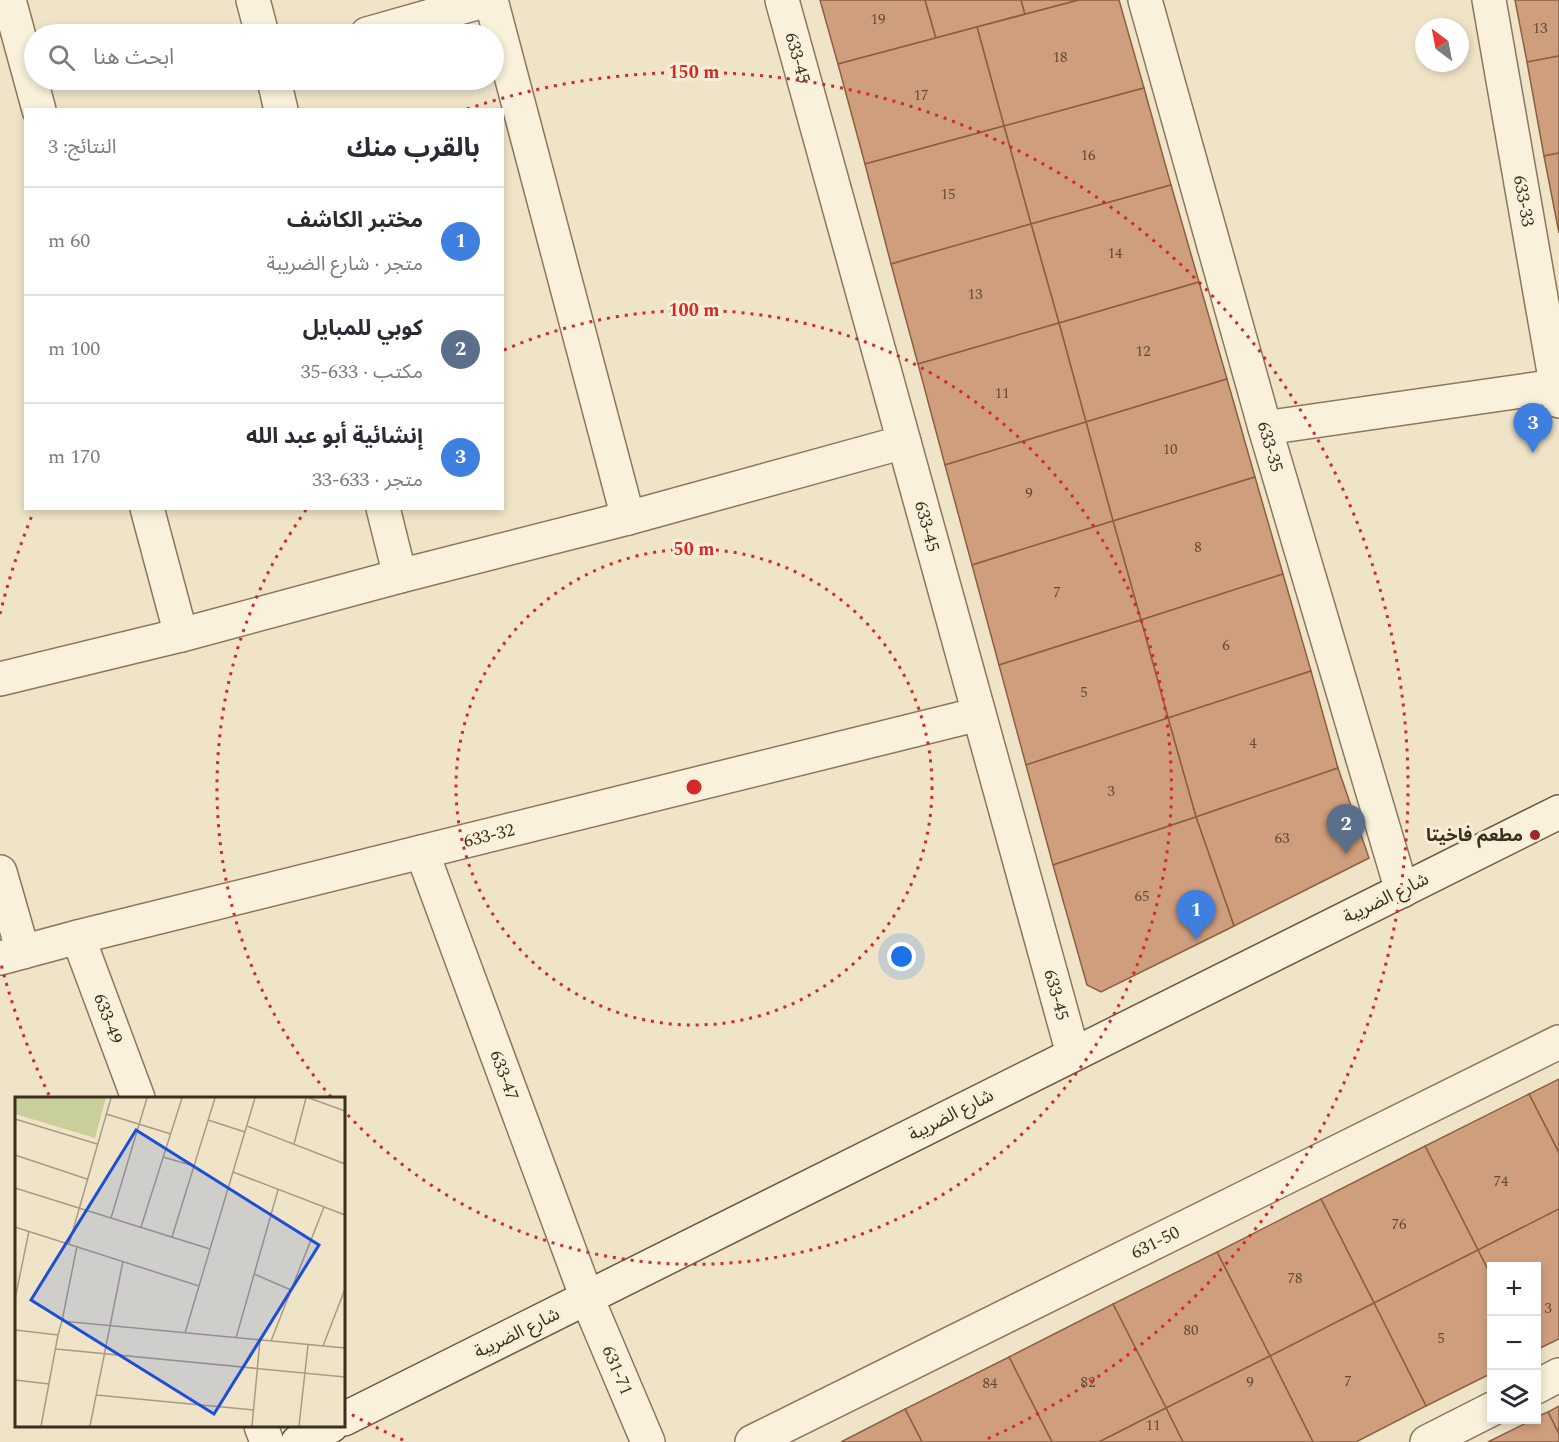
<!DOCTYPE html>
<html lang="ar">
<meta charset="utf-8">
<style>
body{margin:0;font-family:Spectral,"Noto Sans Arabic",serif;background:#f2f2f3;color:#2b2b33;direction:rtl}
.controls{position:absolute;right:18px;bottom:18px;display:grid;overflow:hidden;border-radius:0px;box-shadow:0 3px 9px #0003}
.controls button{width:54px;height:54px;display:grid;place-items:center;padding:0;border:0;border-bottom:2px solid #e1e1e2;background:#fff;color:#2b2b33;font:30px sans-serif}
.compass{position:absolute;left:1415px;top:18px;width:54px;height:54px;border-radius:50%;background:#fff;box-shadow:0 3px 9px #0003;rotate:328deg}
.you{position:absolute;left:902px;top:957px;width:21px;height:21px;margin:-15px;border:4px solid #fff;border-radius:50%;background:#1a73e8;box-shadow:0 0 0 9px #1a73e833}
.badge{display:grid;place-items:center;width:39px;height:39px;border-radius:50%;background:#111827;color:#fff;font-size:20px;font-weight:700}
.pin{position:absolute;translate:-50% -50px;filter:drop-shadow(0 2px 3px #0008)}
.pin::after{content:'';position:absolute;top:32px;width:21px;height:18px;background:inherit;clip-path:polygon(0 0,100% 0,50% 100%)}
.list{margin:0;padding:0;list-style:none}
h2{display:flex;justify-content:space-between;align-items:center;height:78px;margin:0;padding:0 24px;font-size:26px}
h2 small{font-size:20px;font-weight:400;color:#7c7c81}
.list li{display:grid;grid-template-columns:39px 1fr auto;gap:18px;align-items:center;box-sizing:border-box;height:108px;padding:0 24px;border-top:2px solid #e1e1e2}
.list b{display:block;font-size:22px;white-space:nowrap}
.list p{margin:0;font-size:20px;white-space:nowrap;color:#7c7c81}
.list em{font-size:20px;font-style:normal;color:#7c7c81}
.icon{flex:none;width:33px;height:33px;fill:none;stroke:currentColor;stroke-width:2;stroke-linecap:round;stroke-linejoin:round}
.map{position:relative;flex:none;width:1559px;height:1442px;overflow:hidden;direction:ltr}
.search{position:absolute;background:#fff;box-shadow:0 3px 9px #0003;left:24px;top:24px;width:480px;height:66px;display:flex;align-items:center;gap:15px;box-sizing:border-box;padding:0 21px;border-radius:33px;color:#7c7c81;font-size:22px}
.panel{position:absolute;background:#fff;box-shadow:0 3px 9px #0003;left:24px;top:108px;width:480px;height:402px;border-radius:0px;direction:rtl}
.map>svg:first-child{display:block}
.building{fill:#cf9f7d;stroke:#8d5f41;stroke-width:1.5}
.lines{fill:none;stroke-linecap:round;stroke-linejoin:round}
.street-casing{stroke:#8d765c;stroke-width:36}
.secondary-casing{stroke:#6f573f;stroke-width:36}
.street{stroke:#faf1dc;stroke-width:33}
.secondary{stroke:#faf1dc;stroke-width:33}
.ring{fill:none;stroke:#d62828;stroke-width:3;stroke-dasharray:3 6}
.poi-dot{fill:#9e2a2b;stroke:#f7eed8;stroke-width:2}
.labels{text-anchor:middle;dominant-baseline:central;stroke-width:6;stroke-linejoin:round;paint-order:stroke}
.number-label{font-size:15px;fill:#624a37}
.street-label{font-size:18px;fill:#3d2e20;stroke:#f7eed8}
.poi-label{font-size:18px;font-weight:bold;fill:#3d2e20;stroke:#f7eed8;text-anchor:end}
.inset-road{fill:none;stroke:#a89b85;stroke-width:1.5}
.view{fill:#1d4ed8;fill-opacity:0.15;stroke:#1d4ed8;stroke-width:3}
.inset-edge{fill:none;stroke:#3d2e20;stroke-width:3}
.centre{fill:#d62828;stroke:#f7eed8;stroke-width:3}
.ring-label{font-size:18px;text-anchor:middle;font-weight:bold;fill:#d62828;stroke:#f7eed8;stroke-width:6;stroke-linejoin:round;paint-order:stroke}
</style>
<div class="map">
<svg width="1559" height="1442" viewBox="0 0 1559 1442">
<rect width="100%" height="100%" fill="#f0e4c8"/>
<g class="building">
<path d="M820 0H925L936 38 838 64Z"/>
<path d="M925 0H1021L1025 14 936 38Z"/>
<path d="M1021 0H1079L1025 14Z"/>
<path d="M1079 0H1119L1144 88 1004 126 977 27Z"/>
<path d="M1515 0H1559V56L1527 62Z"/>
<path d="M977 27 1004 126 865 164 838 64Z"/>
<path d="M1559 56V153L1544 156 1527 62Z"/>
<path d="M1144 88 1171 185 1031 224 1004 126Z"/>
<path d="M1004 126 1031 224 891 264 865 164Z"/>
<path d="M1559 153V233L1544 156Z"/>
<path d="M1171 185 1199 282 1059 323 1031 224Z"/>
<path d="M1031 224 1059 323 918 364 891 264Z"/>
<path d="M1199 282 1227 379 1086 422 1059 323Z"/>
<path d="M1059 323 1086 422 945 465 918 364Z"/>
<path d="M1227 379 1255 477 1113 521 1086 422Z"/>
<path d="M1086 422 1113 521 972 565 945 465Z"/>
<path d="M1255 477 1283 574 1141 620 1113 521Z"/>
<path d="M1113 521 1141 620 999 665 972 565Z"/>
<path d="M1283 574 1311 671 1168 718 1141 620Z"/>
<path d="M1141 620 1168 718 1026 765 999 665Z"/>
<path d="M1311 671 1338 768 1196 817 1168 718Z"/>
<path d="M1168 718 1196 817 1053 865 1026 765Z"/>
<path d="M1338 768 1369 858 1234 926 1196 817Z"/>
<path d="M1196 817 1234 926 1101 992 1087 985 1053 865Z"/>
<path d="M1559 1079V1153L1529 1094Z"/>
<path d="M1529 1094 1559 1153V1209L1478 1250 1425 1146Z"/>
<path d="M1425 1146 1478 1250 1374 1303 1321 1199Z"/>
<path d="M1321 1199 1374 1303 1270 1356 1217 1252Z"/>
<path d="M1559 1209V1339L1536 1350V1266H1492V1278L1478 1250Z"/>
<path d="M1478 1250 1492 1278V1373L1426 1406 1374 1303Z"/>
<path d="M1217 1252 1270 1356 1166 1408 1113 1304Z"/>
<path d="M1374 1303 1426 1406 1356 1442H1313L1270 1356Z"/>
<path d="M1113 1304 1166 1408 1099 1442H1052L1009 1357Z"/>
<path d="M1270 1356 1313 1442H1183L1166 1408Z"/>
<path d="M1009 1357 1052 1442H922L905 1409Z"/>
<path d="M1559 1406V1434L1548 1412Z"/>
<path d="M1166 1408 1183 1442H1099Z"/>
<path d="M905 1409 922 1442H841Z"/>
<path d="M1548 1412 1559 1434V1442H1488L1532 1420H1536V1417Z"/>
</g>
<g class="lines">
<defs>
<g id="street">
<path d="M9 0 39 110"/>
<path d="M253 0 262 34"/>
<path d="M491 0 628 518"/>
<path id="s1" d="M782 0 1073 1054"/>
<path id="s2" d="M1145 0 1265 428 1402 891"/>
<path id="s3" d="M1489 0 1559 401"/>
<path d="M367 34 487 0"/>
<path d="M274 80 281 110"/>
<path d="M1265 428 1556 386"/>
<path d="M147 508 181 635"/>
<path d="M383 508 400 576"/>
<path d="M0 679 181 635 400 576 628 518 904 442"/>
<path id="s4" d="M422 852 587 1298 648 1442"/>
<path d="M0 872 23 952"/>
<path id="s5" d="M78 937 138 1098"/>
<path id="s6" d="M0 958 78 937 979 714"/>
<path d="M1536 1387 1559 1375"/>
<path d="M261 1426 267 1442"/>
<path id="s7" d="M752 1442 1559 1042"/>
<path d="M1427 1442 1492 1409"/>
</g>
<g id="secondary">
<path d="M344 1419 1559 812"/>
<path d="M298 1442 331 1426"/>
</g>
</defs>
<use href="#street" class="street-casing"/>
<use href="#secondary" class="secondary-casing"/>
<use href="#street" class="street"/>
<use href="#secondary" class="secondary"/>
</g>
<g class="ring">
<circle cx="694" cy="787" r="238"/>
<path d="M331 1097A477 477 0 0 1 306 510M504 350A477 477 0 1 1 345 1112"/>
<path d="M403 1440A715 715 0 0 1 347 1412M49 1095A715 715 0 0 1 0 960M0 614A715 715 0 0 1 33 513M467 109A715 715 0 0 1 985 1440"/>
</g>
<circle class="poi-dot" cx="1535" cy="835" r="6"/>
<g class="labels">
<g class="number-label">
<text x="878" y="19">19</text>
<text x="1540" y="28">13</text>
<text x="1060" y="57">18</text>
<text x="921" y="95">17</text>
<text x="1088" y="155">16</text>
<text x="948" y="194">15</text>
<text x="1115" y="253">14</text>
<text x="975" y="294">13</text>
<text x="1143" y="351">12</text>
<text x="1002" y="393">11</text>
<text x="1170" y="449">10</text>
<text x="1029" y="493">9</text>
<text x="1198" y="547">8</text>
<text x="1057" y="592">7</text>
<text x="1226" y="645">6</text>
<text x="1084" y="692">5</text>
<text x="1253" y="743">4</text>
<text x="1111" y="791">3</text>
<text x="1282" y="838">63</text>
<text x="1142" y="896">65</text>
<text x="1501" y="1181">74</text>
<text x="1399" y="1224">76</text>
<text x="1295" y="1278">78</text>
<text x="1548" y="1308">3</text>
<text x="1191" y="1330">80</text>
<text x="1441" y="1338">5</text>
<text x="1348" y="1381">7</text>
<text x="1088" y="1382">82</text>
<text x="1250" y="1382">9</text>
<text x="990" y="1383">84</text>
<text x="1153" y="1425">11</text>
</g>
<g class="street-label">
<text stroke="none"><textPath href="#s1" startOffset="60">633-45</textPath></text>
<text stroke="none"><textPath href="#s3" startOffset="204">633-33</textPath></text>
<text stroke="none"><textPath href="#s2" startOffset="464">633-35</textPath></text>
<text stroke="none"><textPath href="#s1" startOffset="546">633-45</textPath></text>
<text stroke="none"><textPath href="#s6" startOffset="504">633-32</textPath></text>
<text transform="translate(1386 898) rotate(-26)">شارع الضريبة</text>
<text stroke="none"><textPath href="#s1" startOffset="1032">633-45</textPath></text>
<text stroke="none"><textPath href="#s5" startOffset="87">633-49</textPath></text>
<text stroke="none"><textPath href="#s4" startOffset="238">633-47</textPath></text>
<text transform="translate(951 1115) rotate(-27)">شارع الضريبة</text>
<text stroke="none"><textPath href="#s7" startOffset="450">631-50</textPath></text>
<text transform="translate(517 1333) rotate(-26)">شارع الضريبة</text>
<text stroke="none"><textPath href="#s4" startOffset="554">631-71</textPath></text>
</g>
<g class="poi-label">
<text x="1523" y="835">مطعم فاخيتا</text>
</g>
</g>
<g transform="translate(15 1097)">
<rect width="330" height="330" fill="#f0e4c8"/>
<path d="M0 1H91L80 41 0 17Z" fill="#c9cf9b"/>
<path class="inset-road" d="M294 1 330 14M91 17 156 37M0 22 82 47M193 23 230 35M232 29 330 67M279 47 291 1M0 58 72 82M148 60 179 69M218 75 330 118M0 91 195 152M96 121 132 1M0 130 184 189M126 130 167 1M157 140 200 1M54 147 96 1M239 177 276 193M0 202 14 134M47 224 62 149M0 233 43 238 47 224 330 251M170 236 240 1M221 241 263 93M256 244 309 110M308 249 330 192M41 252 330 280M0 283 34 287M81 298 239 313M26 329 43 238M75 329 108 164M237 329 245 243M284 329 293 248"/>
<path class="view" d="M121 33 304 148 199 317 16 203Z"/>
<rect width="330" height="330" class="inset-edge"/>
</g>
<circle cx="694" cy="787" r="9" class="centre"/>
<g class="ring-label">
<text x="694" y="78">150 m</text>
<text x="694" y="316">100 m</text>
<text x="694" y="555">50 m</text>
</g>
</svg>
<div class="controls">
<button>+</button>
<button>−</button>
<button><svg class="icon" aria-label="layers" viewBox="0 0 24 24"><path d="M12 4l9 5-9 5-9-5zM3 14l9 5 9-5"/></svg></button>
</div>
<svg class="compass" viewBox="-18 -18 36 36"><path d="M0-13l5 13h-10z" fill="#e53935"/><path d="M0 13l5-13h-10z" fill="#7c7c81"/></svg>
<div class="you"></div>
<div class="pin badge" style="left:1196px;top:940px;background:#3f7fe0">1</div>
<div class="pin badge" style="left:1346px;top:854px;background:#5c6f8a">2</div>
<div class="pin badge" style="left:1533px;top:453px;background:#3f7fe0">3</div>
<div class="search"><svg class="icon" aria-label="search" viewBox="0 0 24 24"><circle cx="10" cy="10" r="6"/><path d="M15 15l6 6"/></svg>ابحث هنا</div>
<section class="panel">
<h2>بالقرب منك<small>النتائج: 3</small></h2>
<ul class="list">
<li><span class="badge" style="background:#3f7fe0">1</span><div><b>مختبر الكاشف</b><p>متجر · شارع الضريبة</p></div><em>60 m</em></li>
<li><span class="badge" style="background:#5c6f8a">2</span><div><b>كوبي للمبايل</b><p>مكتب · 633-35</p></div><em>100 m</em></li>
<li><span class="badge" style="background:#3f7fe0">3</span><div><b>إنشائية أبو عبد الله</b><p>متجر · 633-33</p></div><em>170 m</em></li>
</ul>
</section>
</div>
